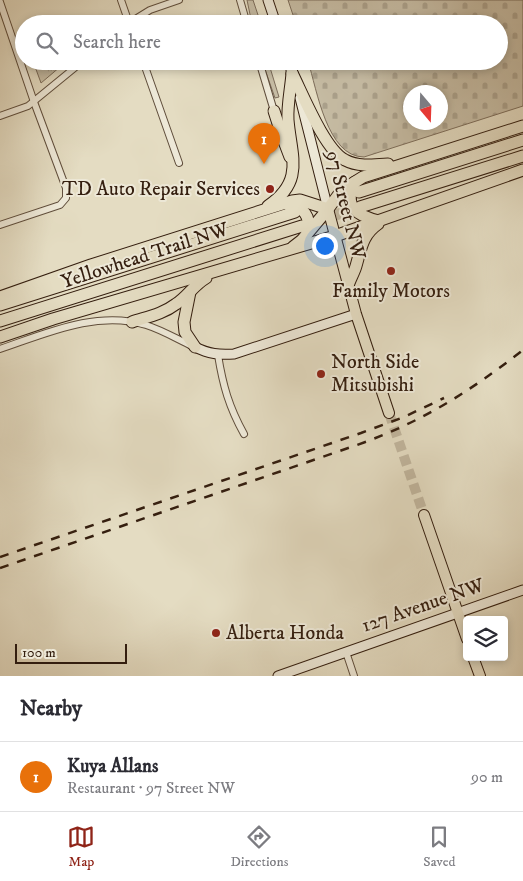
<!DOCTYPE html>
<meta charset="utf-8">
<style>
body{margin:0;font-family:"IM FELL DW Pica",serif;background:#f7f7f7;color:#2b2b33}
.controls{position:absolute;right:15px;bottom:15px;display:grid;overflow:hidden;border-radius:5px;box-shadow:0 2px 8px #0003}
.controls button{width:45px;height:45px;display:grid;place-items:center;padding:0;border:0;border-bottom:1px solid #e1e1e2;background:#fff;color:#2b2b33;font:25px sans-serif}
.compass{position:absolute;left:403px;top:85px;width:45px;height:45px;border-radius:50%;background:#fff;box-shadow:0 2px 8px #0003;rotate:161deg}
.scale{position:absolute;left:15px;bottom:12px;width:112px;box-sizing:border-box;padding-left:5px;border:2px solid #341e0f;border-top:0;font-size:14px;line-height:18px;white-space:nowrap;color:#341e0f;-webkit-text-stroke:4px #ede8d7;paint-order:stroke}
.you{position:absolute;left:324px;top:245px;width:18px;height:18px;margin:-12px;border:4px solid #fff;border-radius:50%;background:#1a73e8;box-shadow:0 0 0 8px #1a73e833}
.badge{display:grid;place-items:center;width:32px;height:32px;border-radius:50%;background:#8f2418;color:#fff;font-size:16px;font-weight:700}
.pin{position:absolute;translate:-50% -41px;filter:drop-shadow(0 1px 2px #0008)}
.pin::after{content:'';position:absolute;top:26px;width:18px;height:15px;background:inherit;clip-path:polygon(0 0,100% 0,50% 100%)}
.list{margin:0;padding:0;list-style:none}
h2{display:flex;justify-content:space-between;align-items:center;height:65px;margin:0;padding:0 20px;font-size:21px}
h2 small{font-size:16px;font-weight:400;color:#7c7c81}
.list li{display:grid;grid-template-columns:32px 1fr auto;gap:15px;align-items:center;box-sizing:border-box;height:70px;padding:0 20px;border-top:1px solid #e1e1e2}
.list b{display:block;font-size:19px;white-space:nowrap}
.list p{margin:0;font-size:16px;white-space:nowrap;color:#7c7c81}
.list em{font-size:16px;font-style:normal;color:#7c7c81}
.icon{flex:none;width:28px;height:28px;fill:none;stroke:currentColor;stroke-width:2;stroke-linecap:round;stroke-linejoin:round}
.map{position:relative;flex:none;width:523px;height:676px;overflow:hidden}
.search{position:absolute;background:#fff;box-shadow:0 2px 8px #0003;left:15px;right:15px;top:15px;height:55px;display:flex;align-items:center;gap:12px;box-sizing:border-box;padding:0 18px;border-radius:28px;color:#7c7c81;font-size:19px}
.sheet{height:135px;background:#fff}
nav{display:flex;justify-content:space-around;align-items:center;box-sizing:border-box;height:70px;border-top:1px solid #e1e1e2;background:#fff;font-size:14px;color:#7c7c81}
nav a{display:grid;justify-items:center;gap:2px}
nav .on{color:#8f2418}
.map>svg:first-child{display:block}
.green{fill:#c6bca4;stroke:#7d6d5a}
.cemetery{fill:url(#cemetery-stones);stroke:#7d6d5a;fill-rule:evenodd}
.park{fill:url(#park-tufts);stroke:#7d6d5a}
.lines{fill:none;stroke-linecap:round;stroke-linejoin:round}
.primary-tunnel{stroke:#c1b69e;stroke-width:10;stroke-dasharray:10 5;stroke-linecap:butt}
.highway-tunnel{stroke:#c1b69e;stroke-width:11;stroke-dasharray:11 5.5;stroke-linecap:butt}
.street-casing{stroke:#604e3c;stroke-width:8}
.secondary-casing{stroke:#341e0f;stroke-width:11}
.primary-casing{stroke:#341e0f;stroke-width:12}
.highway-casing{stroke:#341e0f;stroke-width:13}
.street{stroke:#ede8d7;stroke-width:6}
.secondary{stroke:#ede8d7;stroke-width:9}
.primary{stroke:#e4dcc2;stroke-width:10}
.highway{stroke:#e4dcc2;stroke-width:11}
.rail{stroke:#341e0f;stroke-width:2.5;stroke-dasharray:9 9;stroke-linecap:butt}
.poi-dot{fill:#8f2418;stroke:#ede8d7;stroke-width:2}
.labels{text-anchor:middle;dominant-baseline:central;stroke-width:4;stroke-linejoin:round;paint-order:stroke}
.poi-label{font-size:20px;fill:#341e0f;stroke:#ede8d7;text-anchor:start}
.street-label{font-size:20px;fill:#341e0f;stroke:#ede8d7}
</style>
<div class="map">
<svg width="523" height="676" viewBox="0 0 523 676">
<defs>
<pattern id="cemetery-stones" width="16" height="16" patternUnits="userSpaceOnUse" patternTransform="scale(1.25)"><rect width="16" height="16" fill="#c6bca4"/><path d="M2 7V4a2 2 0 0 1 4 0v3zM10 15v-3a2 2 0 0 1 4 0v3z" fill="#aba18c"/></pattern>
<pattern id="park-tufts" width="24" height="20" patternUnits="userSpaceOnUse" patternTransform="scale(1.25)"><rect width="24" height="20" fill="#c6bca4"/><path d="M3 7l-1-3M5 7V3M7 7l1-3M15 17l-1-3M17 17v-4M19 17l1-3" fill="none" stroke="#aba18c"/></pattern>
</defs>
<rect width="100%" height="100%" fill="#e4dcc2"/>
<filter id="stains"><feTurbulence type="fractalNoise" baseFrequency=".004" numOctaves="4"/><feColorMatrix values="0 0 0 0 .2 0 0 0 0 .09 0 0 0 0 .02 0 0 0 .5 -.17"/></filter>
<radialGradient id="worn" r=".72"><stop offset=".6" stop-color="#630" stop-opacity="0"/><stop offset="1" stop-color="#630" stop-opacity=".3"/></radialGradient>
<g class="green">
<path d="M247 0H253L261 24H252Z"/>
<path d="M262 61H268L279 97 275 98Z"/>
</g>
<path class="cemetery" d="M288 0H523V106L364 157C327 157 317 90 308 61H499V24H296ZM410 92H440V122H410Z"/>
<path class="park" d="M33 61H67L41 83Z"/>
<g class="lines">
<path class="primary-tunnel" d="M389 413 424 515"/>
<path class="highway-tunnel" d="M320 220 360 207"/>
<defs>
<g id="street">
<path d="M121 0 129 23 150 10 179 0"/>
<path d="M240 0 247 24"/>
<path d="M0 2 34 102 66 188V198L60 205 0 225"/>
<path d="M143 61 179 163"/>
<path d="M259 61 274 111"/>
<path d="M0 116 28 106 83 61"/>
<path d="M0 349C47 333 97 310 146 325 162 330 177 339 192 346"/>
<path d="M218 355C223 386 229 407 244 434"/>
<path d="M346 652 354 676"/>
</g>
<g id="secondary">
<path d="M268 0 276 24"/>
<path d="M288 61 294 78"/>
<path d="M300 98 328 209"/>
<path d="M195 347C209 354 219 355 234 354L356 314"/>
<path d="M278 676 523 590"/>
</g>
<g id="primary">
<path d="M328 209 356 314 389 413"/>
<path d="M424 515 467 639"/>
<path d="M473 657 480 676"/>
</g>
<g id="highway">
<path d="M292 73C303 95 325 150 345 160 358 167 374 165 388 164"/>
<path d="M274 111 282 136 290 157"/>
<path d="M355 182C342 206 357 216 379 221"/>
<path d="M359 192 523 140"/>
<path d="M288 205C303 206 312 217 307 232"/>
<path d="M268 206C305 181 291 156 288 120 287 105 291 88 292 73"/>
<path d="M360 207 523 156"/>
<path d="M293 247 302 240 328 209 342 190 363 177 523 126"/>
<path d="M348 286C350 279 354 273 356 266 361 249 362 235 378 224"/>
<path d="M190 292 184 322 185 332 195 347"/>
<path d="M0 297 91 265 292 201 300 200 328 209"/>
<path d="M0 305 295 212"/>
<path d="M0 321 302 226"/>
<path d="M132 322C147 317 163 314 176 304 187 297 194 285 206 278"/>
<path d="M0 337 53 319 335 236 523 170"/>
</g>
</defs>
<use href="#street" class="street-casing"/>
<use href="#secondary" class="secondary-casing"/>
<use href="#primary" class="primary-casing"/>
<use href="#highway" class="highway-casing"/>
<use href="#street" class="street"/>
<use href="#secondary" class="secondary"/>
<use href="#primary" class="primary"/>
<use href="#highway" class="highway"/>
<g class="rail">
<path d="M0 557 361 433 404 417 444 398"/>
<path d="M0 568 357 445C422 422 469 392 523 350"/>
</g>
</g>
<g class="poi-dot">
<circle cx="270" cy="189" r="5"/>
<circle cx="391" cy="271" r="5"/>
<circle cx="321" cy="374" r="5"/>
<circle cx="216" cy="633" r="5"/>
</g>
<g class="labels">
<g class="poi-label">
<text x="260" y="189" text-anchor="end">TD Auto Repair Services</text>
<text x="391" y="291" text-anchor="middle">Family Motors</text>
<text x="331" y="362">North Side<tspan x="331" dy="23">Mitsubishi</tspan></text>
<text x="226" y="633">Alberta Honda</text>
</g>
<g class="street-label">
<text transform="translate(345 205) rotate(76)">97 Street NW</text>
<text transform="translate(145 256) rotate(-18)">Yellowhead Trail NW</text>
<text transform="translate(423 606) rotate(-19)">127 Avenue NW</text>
</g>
</g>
<rect width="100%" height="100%" filter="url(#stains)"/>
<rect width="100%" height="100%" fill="url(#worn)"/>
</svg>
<div class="controls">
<button><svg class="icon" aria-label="layers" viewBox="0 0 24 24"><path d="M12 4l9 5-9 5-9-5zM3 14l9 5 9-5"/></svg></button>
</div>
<svg class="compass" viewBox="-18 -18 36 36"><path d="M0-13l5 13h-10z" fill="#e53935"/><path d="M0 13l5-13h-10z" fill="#7c7c81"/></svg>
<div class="scale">100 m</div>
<div class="you"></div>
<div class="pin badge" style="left:264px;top:164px;background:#e8710a">1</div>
<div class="search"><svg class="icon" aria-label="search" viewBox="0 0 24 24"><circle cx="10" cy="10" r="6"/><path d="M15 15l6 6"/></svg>Search here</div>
</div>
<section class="sheet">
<h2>Nearby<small></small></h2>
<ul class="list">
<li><span class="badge" style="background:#e8710a">1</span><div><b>Kuya Allans</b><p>Restaurant · 97 Street NW</p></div><em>90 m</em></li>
</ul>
</section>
<nav>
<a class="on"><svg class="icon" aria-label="map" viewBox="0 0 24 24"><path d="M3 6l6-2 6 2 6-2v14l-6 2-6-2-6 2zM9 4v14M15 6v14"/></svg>Map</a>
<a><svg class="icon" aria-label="directions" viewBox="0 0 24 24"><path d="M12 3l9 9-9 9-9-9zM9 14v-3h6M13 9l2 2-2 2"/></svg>Directions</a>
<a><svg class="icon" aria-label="saved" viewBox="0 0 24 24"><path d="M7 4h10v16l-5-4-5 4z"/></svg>Saved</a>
</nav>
